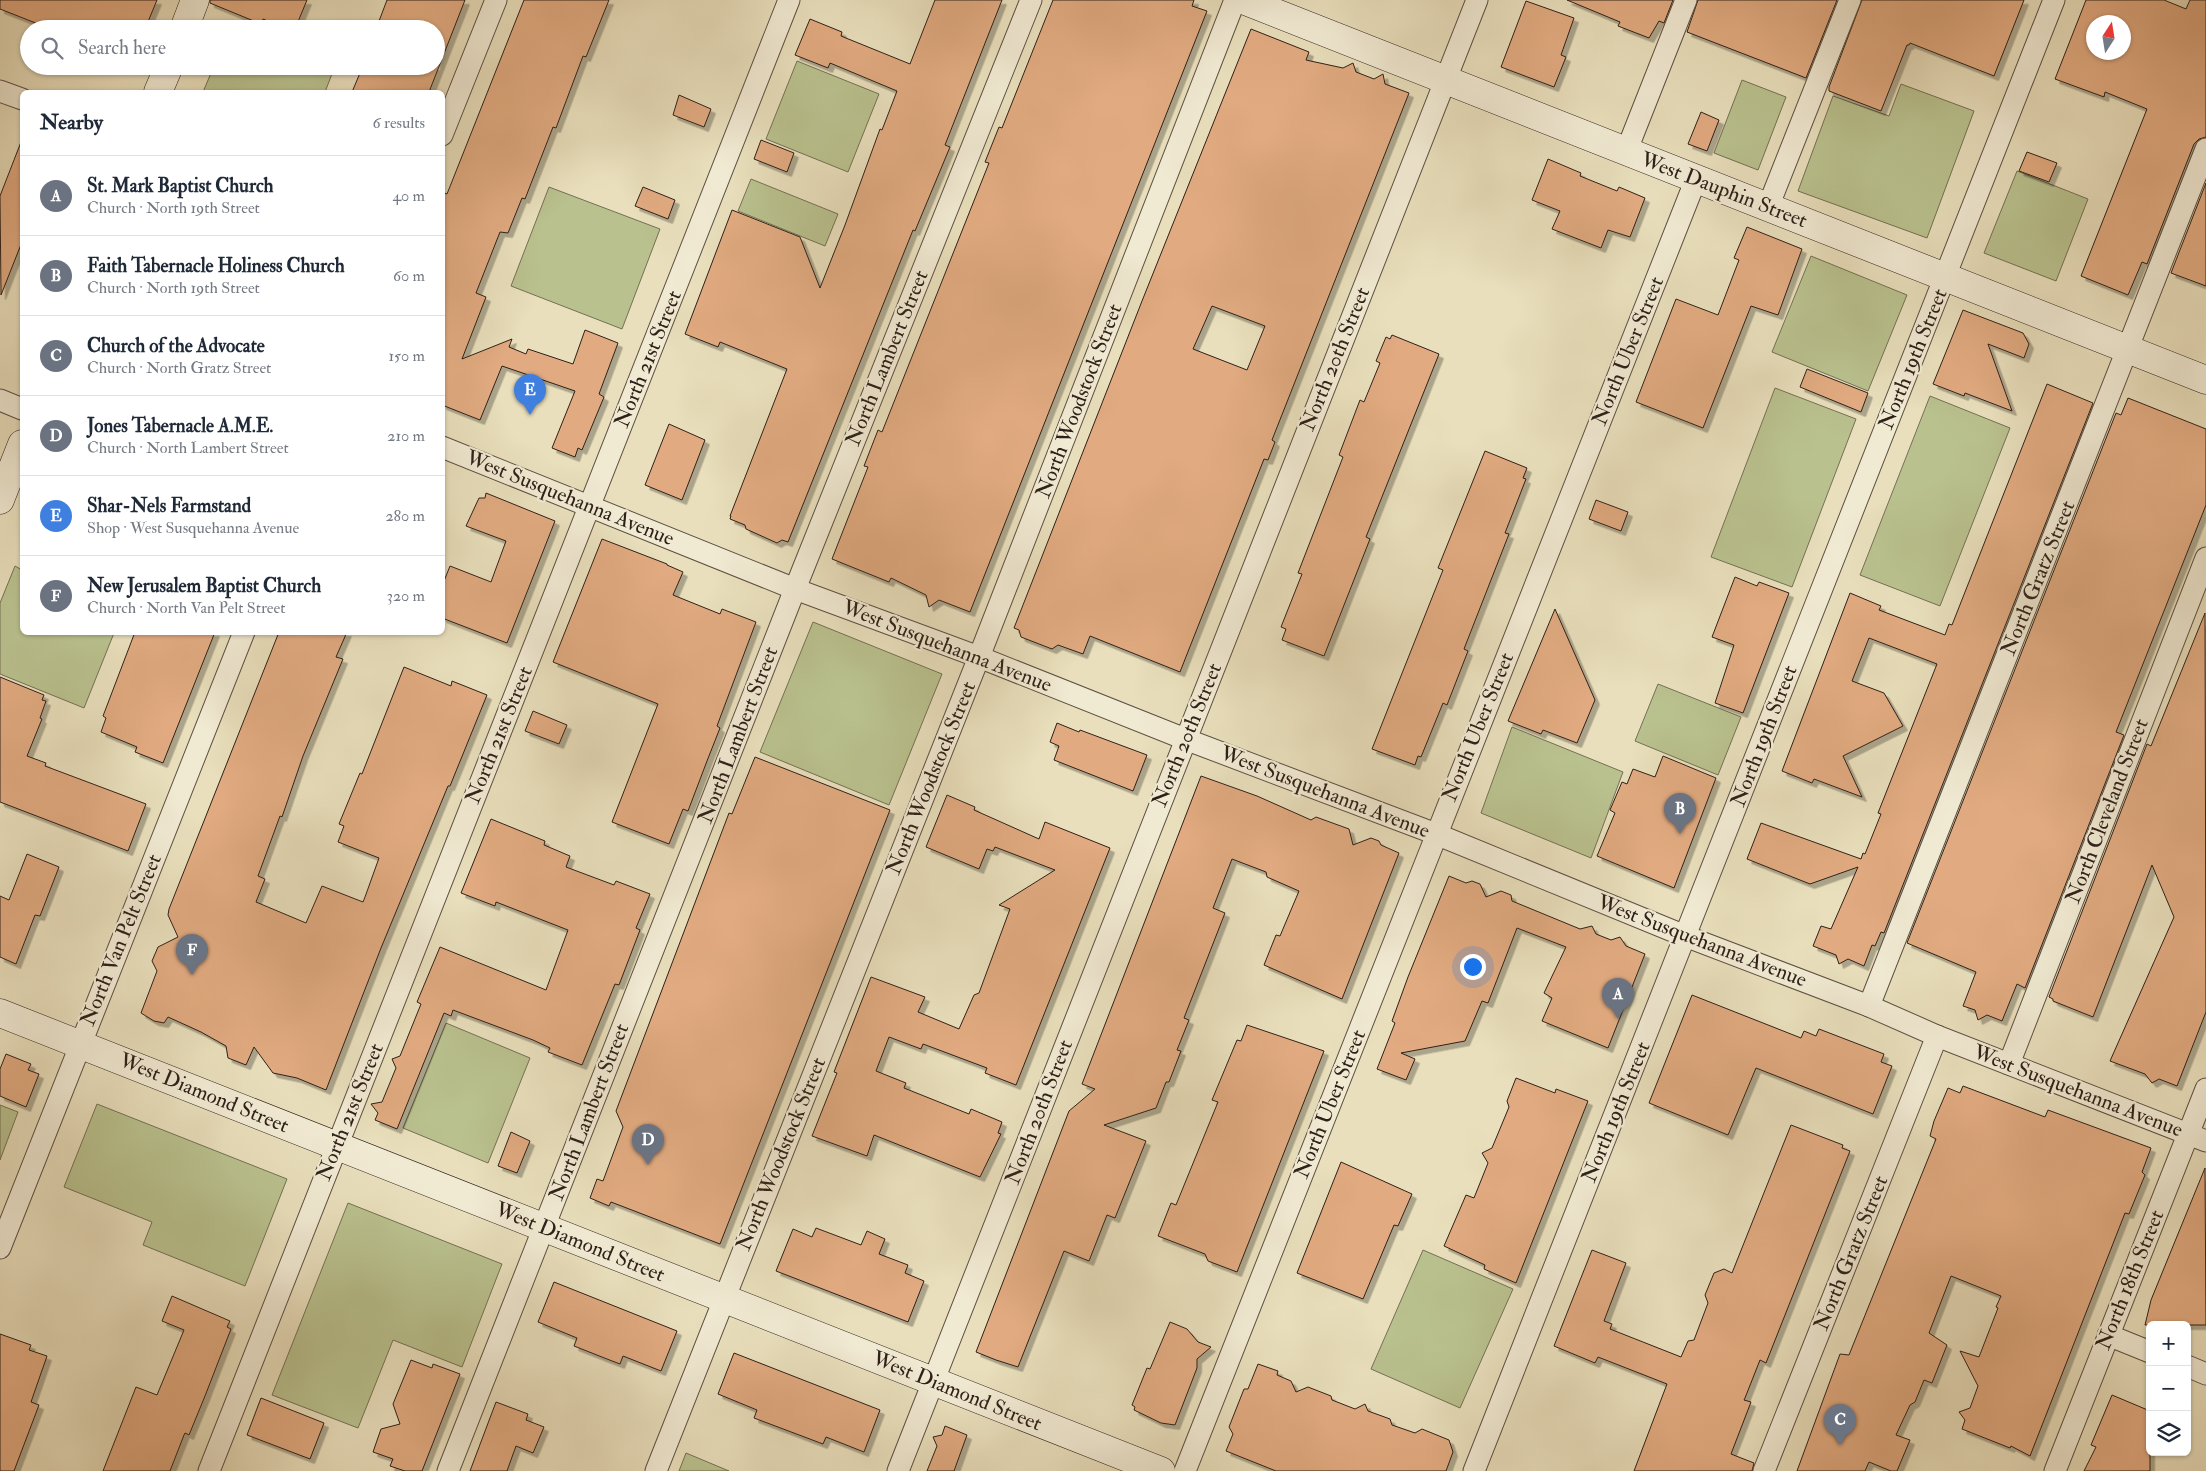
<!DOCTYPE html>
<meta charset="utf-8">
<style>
body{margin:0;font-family:"IM FELL Double Pica",serif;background:#f6f6f7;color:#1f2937}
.controls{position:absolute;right:15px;bottom:15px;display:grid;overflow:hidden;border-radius:8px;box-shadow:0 1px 4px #0004}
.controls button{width:45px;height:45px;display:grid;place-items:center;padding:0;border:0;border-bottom:1px solid #e0e1e3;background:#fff;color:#1f2937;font:25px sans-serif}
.compass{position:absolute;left:2086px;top:15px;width:45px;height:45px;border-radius:50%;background:#fff;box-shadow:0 1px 4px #0004;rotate:12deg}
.you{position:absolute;left:1472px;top:966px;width:18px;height:18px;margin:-12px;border:4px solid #fff;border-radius:50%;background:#1a73e8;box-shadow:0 0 0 8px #1a73e833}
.badge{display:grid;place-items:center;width:32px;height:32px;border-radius:50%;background:#0f766e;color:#fff;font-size:16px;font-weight:700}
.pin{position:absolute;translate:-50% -41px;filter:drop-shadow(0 1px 2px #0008)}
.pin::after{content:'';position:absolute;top:26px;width:18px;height:15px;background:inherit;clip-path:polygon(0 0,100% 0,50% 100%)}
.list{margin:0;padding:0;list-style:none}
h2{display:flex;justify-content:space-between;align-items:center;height:65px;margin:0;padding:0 20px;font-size:21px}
h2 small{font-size:16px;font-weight:400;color:#747a83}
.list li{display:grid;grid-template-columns:32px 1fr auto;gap:15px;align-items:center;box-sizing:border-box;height:80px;padding:0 20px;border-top:1px solid #e0e1e3}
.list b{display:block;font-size:19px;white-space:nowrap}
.list p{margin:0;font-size:16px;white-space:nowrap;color:#747a83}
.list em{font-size:16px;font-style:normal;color:#747a83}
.icon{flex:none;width:28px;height:28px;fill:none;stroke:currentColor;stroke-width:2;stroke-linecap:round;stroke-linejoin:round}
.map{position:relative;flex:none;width:2206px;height:1471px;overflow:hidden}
.search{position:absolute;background:#fff;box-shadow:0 1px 4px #0004;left:20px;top:20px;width:425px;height:55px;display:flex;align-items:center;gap:12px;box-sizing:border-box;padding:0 18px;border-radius:28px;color:#747a83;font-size:19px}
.panel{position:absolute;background:#fff;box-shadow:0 1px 4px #0004;left:20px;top:90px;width:425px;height:545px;border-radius:8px}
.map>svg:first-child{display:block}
.green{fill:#b9c18e;stroke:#747054}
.building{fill:#e1aa80;stroke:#2e2019;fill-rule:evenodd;filter:url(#shadow)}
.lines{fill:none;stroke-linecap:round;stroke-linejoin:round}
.street-casing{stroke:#5d5042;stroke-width:23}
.secondary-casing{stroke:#2e2019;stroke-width:29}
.street{stroke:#f1ead3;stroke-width:21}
.secondary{stroke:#f1ead3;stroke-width:28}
.labels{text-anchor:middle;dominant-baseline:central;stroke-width:4.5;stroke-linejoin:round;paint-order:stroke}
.street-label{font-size:21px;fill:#2e2019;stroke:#f1ead3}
</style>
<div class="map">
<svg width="2206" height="1471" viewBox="0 0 2206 1471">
<defs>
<filter id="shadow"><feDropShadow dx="4.5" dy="4.5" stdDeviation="0" flood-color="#0004"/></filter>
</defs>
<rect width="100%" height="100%" fill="#e9dfbc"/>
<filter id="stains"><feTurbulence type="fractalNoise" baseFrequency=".004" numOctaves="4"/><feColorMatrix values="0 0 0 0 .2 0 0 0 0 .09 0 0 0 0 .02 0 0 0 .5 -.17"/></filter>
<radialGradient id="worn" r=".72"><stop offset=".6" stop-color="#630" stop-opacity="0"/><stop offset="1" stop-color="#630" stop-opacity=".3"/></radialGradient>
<g class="green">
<path d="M797 61 879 94 848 172 766 139Z"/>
<path d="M214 66H335L325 92H203Z"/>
<path d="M1742 80 1786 97 1758 170 1714 153Z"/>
<path d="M1901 84 1974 111 1927 238 1798 191 1833 96 1889 116Z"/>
<path d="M2017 171 2088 199 2056 281 1984 253Z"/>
<path d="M751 179 838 214 825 246 738 211Z"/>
<path d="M549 187 660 229 622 329 511 286Z"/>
<path d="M1811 256 1907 295 1868 391 1772 352Z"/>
<path d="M1775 388 1856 419 1792 587 1711 557Z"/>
<path d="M1930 396 2010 428 1940 606 1860 575Z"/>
<path d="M15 566 22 570V632L114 633 84 708 0 674V603Z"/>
<path d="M813 622 942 674 889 805 760 752Z"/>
<path d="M1658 684 1741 717 1718 775 1635 741Z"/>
<path d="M1512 727 1623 772 1591 858 1481 813Z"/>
<path d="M446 1023 530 1058 488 1163 403 1128Z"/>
<path d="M97 1104 287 1179 245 1286 143 1245 152 1222 64 1187Z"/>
<path d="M0 1105 18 1112 0 1160Z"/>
<path d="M348 1203 502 1264 462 1367 393 1340 358 1428 272 1395Z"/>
<path d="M1423 1250 1513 1289 1460 1408 1371 1369Z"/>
<path d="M686 1453 729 1471H679Z"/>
</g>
<g class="building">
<path d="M0 0H157L145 29H51L0 9Z"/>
<path d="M210 0H307L295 29H287L263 19 261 24 210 3Z"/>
<path d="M387 0H465L429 92H352L363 66H436V29H376Z"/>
<path d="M524 0H609L586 57 583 56 556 128 553 127 525 199 522 198 508 233 500 232 476 293 486 297 462 359 512 339 509 347 526 354 528 349 573 364 585 330 618 343 599 394 604 397 582 450 578 448 575 457 552 448 575 391 502 366 480 420 442 405V192L447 194Z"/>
<path d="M935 0H1002L945 145 950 147 915 231 913 230 788 542 782 540 777 543 746 529 745 525 730 519 731 516H730L787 369 720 342 718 347 685 334 732 210 800 237 820 288 845 225 880 129 882 130 897 91 830 63 828 68 795 55 810 19 842 32 841 36 910 64Z"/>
<path d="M1053 0H1194L1192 6 1207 11 970 612 939 600 929 607 926 595 891 578 889 582 832 559 868 467 864 466 878 430 882 432 989 163 985 162 999 127 1002 128Z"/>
<path d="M1567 0H1673L1664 23 1659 21 1649 38 1618 26 1620 22Z"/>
<path d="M1698 0H1837L1806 78 1687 32Z"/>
<path d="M1862 0H2024L1994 76 1910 43 1909 45H1907L1881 111 1829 91V87Z"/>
<path d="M2086 0H2164L2186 9 2190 0H2206V137L2199 139 2194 144 2147 264 2142 262 2128 295 2081 276 2147 109 2105 92 2104 97 2055 79ZM2094 22H2124V52H2094Z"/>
<path d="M1526 1 1574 18 1561 55 1566 57 1554 87 1501 67Z"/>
<path d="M1251 29 1309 52 1306 60 1343 68 1353 63 1356 72 1374 79 1383 74 1385 84 1409 93 1272 440 1275 442 1268 460 1264 459 1180 672 1090 636 1083 654 1058 645 1052 649 1021 637 1019 630 1014 628 1142 301ZM1212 306 1265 326 1247 370 1193 349Z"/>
<path d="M679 95 711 109 704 127 673 115Z"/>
<path d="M1701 112 1719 120 1707 151 1688 144Z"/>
<path d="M761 140 794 153 787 172 754 159Z"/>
<path d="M21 142 22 242 1 295 0 196Z"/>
<path d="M2027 152 2057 163 2049 182 2019 171Z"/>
<path d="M1548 159 1581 173 1580 176 1617 191 1619 187 1645 198 1630 237 1608 230 1601 248 1552 229 1560 211 1532 200Z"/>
<path d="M2206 183V286L2171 273Z"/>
<path d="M643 187 675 200 668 219 635 206Z"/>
<path d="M1747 227 1802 249 1778 315 1751 306 1703 428 1636 402 1676 299 1718 315 1739 260 1734 258Z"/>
<path d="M1963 310 2023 333 2029 344 2024 358 1988 344 2012 411 1965 393 1964 396 1933 384Z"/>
<path d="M1392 335 1439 354 1366 537 1370 539 1324 656 1282 640 1286 629 1281 627 1302 574 1298 573 1343 457 1339 455 1360 400 1364 402 1380 363 1376 361 1386 337 1390 339Z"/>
<path d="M1807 369 1868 393 1861 412 1800 387Z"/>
<path d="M2047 384 2093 403 1884 933 1881 932 1875 946 1872 945 1864 966 1848 959 1839 964 1836 955 1813 946 1821 926 1831 929 1858 867 1810 884 1747 859 1761 823 1861 859 1863 853 1865 854 1881 814 1878 813 1937 664 1869 638 1852 681 1884 693 1903 726 1843 756 1862 797 1814 779 1812 783 1782 771 1850 593 1881 606 1879 610 1945 635 1949 624 1952 625Z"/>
<path d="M2128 398 2206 429V505L2116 732 2124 735 2025 988 2017 984 2002 1021 1987 1015 1978 1020 1975 1010 1963 1006 1976 972 1907 943 2116 413 2121 415Z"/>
<path d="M669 424 705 440 682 500 645 485Z"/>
<path d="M1485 451 1527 468 1523 478 1526 479 1505 533 1509 534 1464 649 1468 651 1447 705 1443 703 1421 757 1418 756 1415 765 1372 749 1443 570 1438 568Z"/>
<path d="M486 493 555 521 507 643 442 618V586L450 566 491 582 506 541 466 526 479 498H485Z"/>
<path d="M1596 500 1628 512 1621 531 1589 519Z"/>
<path d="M602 539 667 564V565L683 572 673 595 720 614 722 609 756 622 717 726 720 728 707 761 688 811 683 809 669 844 612 822 658 704 553 662Z"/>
<path d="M1735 577 1757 586 1759 582 1789 593 1743 713 1715 703 1734 645 1712 637Z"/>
<path d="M1555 609 1595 700 1577 743 1543 730 1541 734 1508 721Z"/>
<path d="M2205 613 2206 1012 2177 1086 2159 1079 2152 1083 2145 1074 2110 1061 2174 917 2152 865 2093 1017 2053 1001V999L2049 997 2147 744 2151 746Z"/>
<path d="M135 632H215L163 763 135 752 137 747 101 732 106 718 103 716Z"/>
<path d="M279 632H347L336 657 343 659 303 756 282 817 280 816 258 876 265 879 256 902 306 923 322 886 363 902 365 897 379 858 338 842 344 826 339 824 360 773 362 774 404 667 451 686 452 681 487 695 450 786H448L381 948 326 1090 297 1078 273 1073 254 1047 246 1065 228 1058 226 1046 201 1032 168 1017 164 1023 154 1021 141 1013 157 971 152 961 158 947 178 937 168 915 169 909Z"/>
<path d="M0 677 44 695 42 700 46 701 40 718 42 719 27 756 46 763 45 766 146 804 128 851 0 802Z"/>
<path d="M533 711 567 725 559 744 525 731Z"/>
<path d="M1057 723 1079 732 1080 730 1147 755 1133 791 1054 760 1059 746 1050 742Z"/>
<path d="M1663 756 1716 778 1674 888 1597 856 1615 813 1610 810 1622 782 1627 784 1633 769 1655 777Z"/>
<path d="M755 757 890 810 720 1244 611 1202 609 1206 590 1198 597 1179 603 1181 623 1127 616 1111 729 813 732 814Z"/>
<path d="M1201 776 1257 796 1311 820 1316 817 1349 829 1353 845 1371 838 1379 841 1381 845 1399 853 1342 999 1264 965 1276 935 1280 936 1299 891 1267 877 1266 872 1232 859 1213 908 1225 913 1184 1018 1189 1020 1177 1050 1181 1051 1169 1082H1166L1156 1108 1104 1125 1146 1141 1115 1218 1107 1215 1089 1261 1064 1251 1018 1367 996 1360 976 1352 1069 1111 1095 1089 1082 1084Z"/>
<path d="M947 795 975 807 974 810 1039 839 1045 822 1110 848 1016 1085 985 1073 987 1068 923 1044 921 1049 889 1037 876 1071 906 1083 904 1088 969 1114 971 1109 1002 1122 998 1133 1001 1134 980 1177 874 1135 867 1156 812 1136 837 1073 834 1072 871 977 925 997 918 1012 959 1029 974 995 979 993 1010 909 999 905 1055 870 995 847 993 851 987 849 979 869 926 847Z"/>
<path d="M491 819 545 841 544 845 570 856 566 867 614 885 616 881 650 894 636 928 640 930 619 985 615 984 582 1065 548 1052 550 1048 533 1040 453 1010 451 1016 444 1013 397 1129 375 1120 378 1113 371 1104 382 1102 396 1068 392 1059 400 1056 421 1004 417 1002 440 947 546 990 568 930 496 902 495 906 461 893Z"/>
<path d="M27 854 59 867 40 916 35 915 16 964 0 957V896L9 900Z"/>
<path d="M1449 876 1466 883 1472 881 1480 884 1486 897 1501 891 1511 895 1512 901 1580 929 1592 926 1596 934 1611 940 1620 937 1626 946 1645 954 1608 1048 1542 1021 1552 998 1544 993 1566 947 1517 928 1488 1003 1482 1001 1465 1041 1401 1053 1415 1059 1406 1080 1377 1069 1395 1023 1392 1021 1408 977Z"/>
<path d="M1692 995 1801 1038 1804 1031 1816 1036 1819 1029 1884 1054 1881 1062 1892 1066 1873 1114 1756 1068 1728 1135 1649 1103Z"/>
<path d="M1247 1025 1324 1051 1237 1272 1208 1261 1205 1254 1158 1236 1171 1203 1176 1205 1218 1102 1212 1100 1237 1040 1241 1041Z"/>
<path d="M6 1054 31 1064 28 1070 39 1074 26 1107 0 1096V1069Z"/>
<path d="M1516 1078 1555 1093 1556 1089 1588 1101 1516 1283 1484 1269 1485 1265 1444 1246 1466 1195 1474 1198 1488 1163 1482 1153 1492 1148 1509 1107 1507 1101Z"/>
<path d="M1963 1086 2045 1117 2048 1110 2151 1148 2142 1172 2145 1175 2129 1214 2125 1213 2030 1456 2011 1446 2010 1448 1962 1429 1965 1420 1959 1412 1970 1408 1978 1386 1960 1351 1979 1357 1998 1308 1996 1307 2001 1296 1951 1276 1929 1333 1947 1345 1932 1383 1924 1380 1915 1402 1910 1405 1896 1435 1910 1440 1897 1471H1891L1869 1462 1865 1471H1797L1840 1354 1849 1355 1936 1139 1930 1136 1934 1121 1948 1088 1960 1093Z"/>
<path d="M1791 1125 1843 1145 1842 1148 1850 1151 1766 1363 1760 1360 1745 1398 1744 1400 1751 1402 1731 1454 1754 1463 1752 1471H1634L1667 1384 1598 1357 1595 1363 1554 1346 1592 1250 1626 1263 1604 1321 1612 1324 1610 1329 1681 1357 1688 1341 1694 1340 1708 1303 1705 1295 1714 1273 1724 1269 1732 1273Z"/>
<path d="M511 1132 530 1141 517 1173 498 1166Z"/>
<path d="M1341 1162 1412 1194 1398 1226 1394 1225 1363 1299 1297 1273Z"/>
<path d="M2205 1168 2206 1325H2145L2151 1300Z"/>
<path d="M816 1228 861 1245 867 1231 885 1239 879 1254 908 1265 905 1273 924 1281 908 1322 776 1271 793 1229 812 1237Z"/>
<path d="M554 1282 677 1331 661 1371 623 1356 620 1364 607 1359 574 1346 577 1338 538 1322Z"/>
<path d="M172 1296 230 1321 227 1327 231 1329 205 1396 189 1435 185 1433 184 1435 170 1471H103L136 1387 157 1395 184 1330 162 1321Z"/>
<path d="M1170 1322 1187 1329 1198 1342 1211 1347 1197 1359V1368L1175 1425 1161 1423 1134 1410 1135 1407 1132 1405 1147 1368 1150 1369Z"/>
<path d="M0 1334 31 1345 29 1350 47 1356 31 1402 39 1405 14 1471H0Z"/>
<path d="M734 1353 880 1410 864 1452 826 1437 823 1444 754 1418 757 1410 718 1394Z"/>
<path d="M411 1360 432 1368 433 1364 460 1374 422 1471H405L390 1466 393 1459 373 1452 381 1429 400 1424 393 1404Z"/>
<path d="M1258 1364 1278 1371 1277 1375 1291 1381 1296 1392 1308 1387 1331 1396 1332 1400 1355 1409 1365 1404 1368 1411 1390 1419 1392 1425 1415 1433 1422 1429 1449 1440 1453 1452 1446 1471H1276L1226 1451 1233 1434 1229 1427 1244 1389H1248Z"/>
<path d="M2112 1395 2150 1411V1471H2084L2096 1447 2091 1445Z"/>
<path d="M261 1398 324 1423 310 1459 247 1435Z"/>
<path d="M496 1402 528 1414 526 1420 544 1427 533 1453 516 1446 507 1471H470Z"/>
<path d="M945 1426 967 1435 954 1471H927L937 1446 933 1437 942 1435Z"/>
</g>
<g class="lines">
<defs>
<g id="street">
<path d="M0 91 22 99"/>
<path d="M442 135 496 0"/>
<path d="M1626 152 1686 0"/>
<path d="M1768 207 1850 0"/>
<path d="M0 400 22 409"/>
<path d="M442 447 795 589 979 657 1185 739 1436 834 1685 936 1869 1006 1937 1036 2206 1141"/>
<path d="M1869 1006 2206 149"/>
<path d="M2009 1064 2206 558"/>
<path d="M0 1248 244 632"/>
<path d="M2108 1335 2150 1352"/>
<path d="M2187 1366 2206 1374"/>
<path d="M209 1471 789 0"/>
<path d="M448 1471 795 589 1031 0"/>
<path d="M656 1471 979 657 1235 0"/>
<path d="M898 1471 1477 0"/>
<path d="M1185 1471 1696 179"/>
<path d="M1474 1471 2054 0"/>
<path d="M1764 1471 1937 1036"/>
<path d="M2055 1471 2206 1089"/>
</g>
<g id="secondary">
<path d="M1243 0 2206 380"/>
<path d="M184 29 195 0"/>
<path d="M158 92 169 66"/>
<path d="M0 500 22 444"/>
<path d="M0 1013 1161 1471"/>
</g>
</defs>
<use href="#street" class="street-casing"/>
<use href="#secondary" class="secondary-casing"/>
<use href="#street" class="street"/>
<use href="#secondary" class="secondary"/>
</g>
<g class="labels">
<g class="street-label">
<text transform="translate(1724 190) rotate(21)">West Dauphin Street</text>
<text transform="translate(1628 351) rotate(-68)">North Uber Street</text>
<text transform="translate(887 358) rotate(-68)">North Lambert Street</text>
<text transform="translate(648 359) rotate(-68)">North 21st Street</text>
<text transform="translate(1335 359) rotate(-68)">North 20th Street</text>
<text transform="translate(1913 359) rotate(-68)">North 19th Street</text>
<text transform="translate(1079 401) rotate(-69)">North Woodstock Street</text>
<text transform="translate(570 498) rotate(22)">West Susquehanna Avenue</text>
<text transform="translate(2038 578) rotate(-68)">North Gratz Street</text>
<text transform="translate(947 646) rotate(21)">West Susquehanna Avenue</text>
<text transform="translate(1478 727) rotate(-68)">North Uber Street</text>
<text transform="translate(499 735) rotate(-68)">North 21st Street</text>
<text transform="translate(738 735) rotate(-69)">North Lambert Street</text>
<text transform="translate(1187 735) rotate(-68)">North 20th Street</text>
<text transform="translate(1764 736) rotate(-69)">North 19th Street</text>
<text transform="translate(931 778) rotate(-68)">North Woodstock Street</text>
<text transform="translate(1325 792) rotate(21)">West Susquehanna Avenue</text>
<text transform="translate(2107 811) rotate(-69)">North Cleveland Street</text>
<text transform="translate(121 940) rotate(-68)">North Van Pelt Street</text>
<text transform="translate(1702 941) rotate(21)">West Susquehanna Avenue</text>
<text transform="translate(2078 1091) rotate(21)">West Susquehanna Avenue</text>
<text transform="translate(204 1093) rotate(22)">West Diamond Street</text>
<text transform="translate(1330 1104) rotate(-68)">North Uber Street</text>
<text transform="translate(350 1112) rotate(-68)">North 21st Street</text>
<text transform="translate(589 1112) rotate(-69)">North Lambert Street</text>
<text transform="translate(1039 1112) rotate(-69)">North 20th Street</text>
<text transform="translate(1616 1112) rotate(-68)">North 19th Street</text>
<text transform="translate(781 1154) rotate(-68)">North Woodstock Street</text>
<text transform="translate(580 1242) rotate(22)">West Diamond Street</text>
<text transform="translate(1851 1253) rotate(-68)">North Gratz Street</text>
<text transform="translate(2130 1280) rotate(-68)">North 18th Street</text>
<text transform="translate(957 1391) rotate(22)">West Diamond Street</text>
</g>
</g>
<rect width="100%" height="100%" filter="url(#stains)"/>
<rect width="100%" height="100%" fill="url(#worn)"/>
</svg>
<div class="controls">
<button>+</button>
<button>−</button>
<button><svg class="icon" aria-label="layers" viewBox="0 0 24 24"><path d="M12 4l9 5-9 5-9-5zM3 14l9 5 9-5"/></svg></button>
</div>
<svg class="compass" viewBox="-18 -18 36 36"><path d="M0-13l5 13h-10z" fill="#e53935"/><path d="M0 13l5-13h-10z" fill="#747a83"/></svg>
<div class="you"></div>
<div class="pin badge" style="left:1618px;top:1019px;background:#6b7280">A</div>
<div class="pin badge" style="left:1680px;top:834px;background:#6b7280">B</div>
<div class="pin badge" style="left:1840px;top:1445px;background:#6b7280">C</div>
<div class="pin badge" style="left:648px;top:1165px;background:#6b7280">D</div>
<div class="pin badge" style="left:530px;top:415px;background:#3f7fe0">E</div>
<div class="pin badge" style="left:192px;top:975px;background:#6b7280">F</div>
<div class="search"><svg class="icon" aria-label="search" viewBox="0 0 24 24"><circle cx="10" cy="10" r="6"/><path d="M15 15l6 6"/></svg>Search here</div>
<section class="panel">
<h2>Nearby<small>6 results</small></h2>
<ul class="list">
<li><span class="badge" style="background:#6b7280">A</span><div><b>St. Mark Baptist Church</b><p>Church · North 19th Street</p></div><em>40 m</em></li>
<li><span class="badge" style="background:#6b7280">B</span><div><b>Faith Tabernacle Holiness Church</b><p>Church · North 19th Street</p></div><em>60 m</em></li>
<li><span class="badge" style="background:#6b7280">C</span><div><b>Church of the Advocate</b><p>Church · North Gratz Street</p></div><em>150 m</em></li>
<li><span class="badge" style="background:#6b7280">D</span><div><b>Jones Tabernacle A.M.E.</b><p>Church · North Lambert Street</p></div><em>210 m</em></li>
<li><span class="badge" style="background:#3f7fe0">E</span><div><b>Shar-Nels Farmstand</b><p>Shop · West Susquehanna Avenue</p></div><em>280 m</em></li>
<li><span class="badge" style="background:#6b7280">F</span><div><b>New Jerusalem Baptist Church</b><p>Church · North Van Pelt Street</p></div><em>320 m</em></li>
</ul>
</section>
</div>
